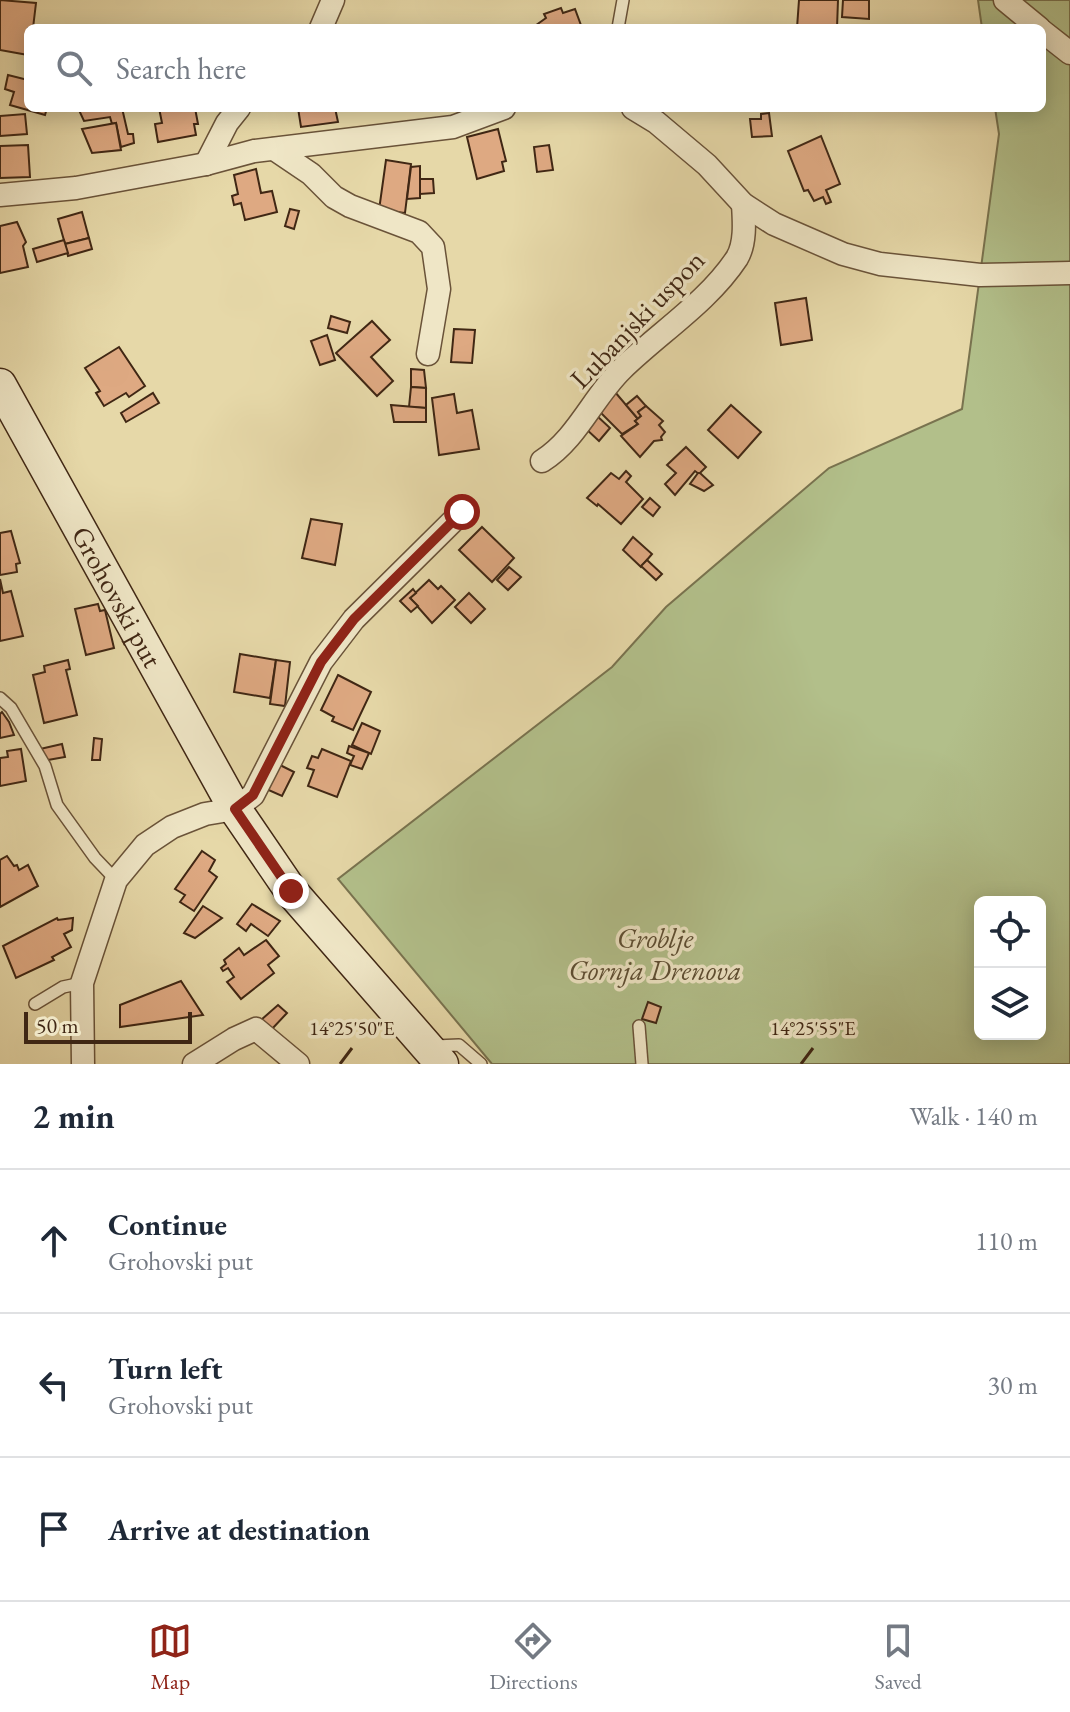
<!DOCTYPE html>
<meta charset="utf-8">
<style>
body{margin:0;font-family:"EB Garamond",serif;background:#f6f6f7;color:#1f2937}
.controls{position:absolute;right:24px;bottom:24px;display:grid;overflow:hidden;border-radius:12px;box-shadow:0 4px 20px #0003}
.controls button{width:72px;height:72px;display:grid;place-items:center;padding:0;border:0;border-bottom:2px solid #e0e1e3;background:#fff;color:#1f2937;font:40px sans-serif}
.scale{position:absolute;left:24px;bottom:20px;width:168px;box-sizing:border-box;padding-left:8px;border:4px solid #402714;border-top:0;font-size:22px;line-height:28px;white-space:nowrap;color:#402714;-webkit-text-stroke:6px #efe6c6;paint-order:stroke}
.stop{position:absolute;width:24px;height:24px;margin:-18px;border:6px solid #8f2418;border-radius:50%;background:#fff}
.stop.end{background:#8f2418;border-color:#fff;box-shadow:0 2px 8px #0008}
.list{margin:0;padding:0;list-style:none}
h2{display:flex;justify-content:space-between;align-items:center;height:104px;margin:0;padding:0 32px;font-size:34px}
h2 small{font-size:26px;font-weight:400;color:#747a83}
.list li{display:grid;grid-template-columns:52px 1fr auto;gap:24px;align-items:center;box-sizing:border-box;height:144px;padding:0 32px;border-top:2px solid #e0e1e3}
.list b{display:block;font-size:30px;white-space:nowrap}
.list p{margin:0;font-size:26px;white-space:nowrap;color:#747a83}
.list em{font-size:26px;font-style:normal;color:#747a83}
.icon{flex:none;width:44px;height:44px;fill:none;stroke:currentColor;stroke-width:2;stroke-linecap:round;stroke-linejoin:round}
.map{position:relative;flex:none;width:1070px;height:1064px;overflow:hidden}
.search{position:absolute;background:#fff;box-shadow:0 4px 20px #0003;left:24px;right:24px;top:24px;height:88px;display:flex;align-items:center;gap:20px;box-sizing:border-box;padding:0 28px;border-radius:12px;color:#747a83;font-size:30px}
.sheet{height:536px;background:#fff}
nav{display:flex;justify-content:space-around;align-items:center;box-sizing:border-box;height:112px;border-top:2px solid #e0e1e3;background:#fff;font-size:22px;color:#747a83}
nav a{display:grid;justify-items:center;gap:4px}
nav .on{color:#8f2418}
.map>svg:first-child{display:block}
.green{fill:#b2bf8a;stroke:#79734f;stroke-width:2;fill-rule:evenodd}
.building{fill:#dea982;stroke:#402714;stroke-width:2}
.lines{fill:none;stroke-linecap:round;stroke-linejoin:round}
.lane-casing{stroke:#6a5339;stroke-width:14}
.street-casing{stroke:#6a5339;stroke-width:25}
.secondary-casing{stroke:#402714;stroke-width:35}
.lane{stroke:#efe6c6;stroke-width:11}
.street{stroke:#efe6c6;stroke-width:22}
.secondary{stroke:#efe6c6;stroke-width:32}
.route{stroke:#8f2418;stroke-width:10}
.ticks{fill:none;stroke:#402714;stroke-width:3}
.labels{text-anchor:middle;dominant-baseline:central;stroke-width:7;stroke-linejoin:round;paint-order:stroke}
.street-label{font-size:28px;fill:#402714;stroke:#efe6c6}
.park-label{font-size:28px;font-style:italic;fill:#5c4d32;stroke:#efe6c6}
.ticks-label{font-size:20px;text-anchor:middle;fill:#402714;stroke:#efe6c6;stroke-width:7;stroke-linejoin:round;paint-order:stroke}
</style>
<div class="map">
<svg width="1070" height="1064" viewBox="0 0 1070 1064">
<rect width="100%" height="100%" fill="#e6d8a8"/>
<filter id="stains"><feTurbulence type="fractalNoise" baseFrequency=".0025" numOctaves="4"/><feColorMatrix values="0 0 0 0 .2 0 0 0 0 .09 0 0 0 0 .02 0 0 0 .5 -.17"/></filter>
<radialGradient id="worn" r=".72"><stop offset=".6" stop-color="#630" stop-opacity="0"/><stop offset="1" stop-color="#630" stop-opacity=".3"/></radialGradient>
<path class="green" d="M978 0H1070V1064H492L338 879 612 667 666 607 829 468 962 409 999 134 995 108H1042V28H982ZM980 902H1040V1034H980Z"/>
<g class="building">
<path d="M0 0 36 3 33 28H28V55L0 50Z"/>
<path d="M799 0H838L837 28H797Z"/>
<path d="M843 0H869V19L842 17Z"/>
<path d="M561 8 563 13 575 9 582 28H532L546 18 544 14Z"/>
<path d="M8 75 28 80V108H47L45 115 10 105 14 92 5 89Z"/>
<path d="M78 108H122L128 134H133L134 143 121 147 116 123 112 124 110 117 84 121Z"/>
<path d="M159 108H195L198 124H194L196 135 158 142 155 124 162 123Z"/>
<path d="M298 108H335L338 122 301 127Z"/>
<path d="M769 113 772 136 752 137 750 119H761V114Z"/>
<path d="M25 114 27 134 0 136V116Z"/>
<path d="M116 123 121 150 92 153 82 129Z"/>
<path d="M498 129 506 161 502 162 504 171 477 179 467 137Z"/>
<path d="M821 136 840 184 826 190 831 202 826 204 823 197 814 201 808 190 804 191 788 151Z"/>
<path d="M28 145 30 177 0 178V146Z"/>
<path d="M549 145 553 170 537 172 534 147Z"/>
<path d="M386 160 411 164 405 213 379 210Z"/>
<path d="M420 166V198L407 199 411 167Z"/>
<path d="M256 169 261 193 272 191 277 212 245 220 241 203 234 205 232 196 238 194 234 175Z"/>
<path d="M420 179H433L434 193 420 194Z"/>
<path d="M290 209 299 211 294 229 285 226Z"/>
<path d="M82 212 89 238 65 244 58 219Z"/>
<path d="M17 222 26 242 23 246 28 267 0 273V226Z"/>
<path d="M89 238 92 249 68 256 65 244Z"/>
<path d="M64 240 68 253 37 262 33 249Z"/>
<path d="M806 298 812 340 781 345 775 303Z"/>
<path d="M331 316 350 322 347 333 328 328Z"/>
<path d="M372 321 390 340 371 357 393 381 377 396 336 353Z"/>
<path d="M454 329 475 330 472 363 451 362Z"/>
<path d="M327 335 335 360 320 365 311 341Z"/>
<path d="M119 347 145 386 129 397 126 393 104 406 96 393 100 391 85 368Z"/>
<path d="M411 369 424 370 426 388 411 387Z"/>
<path d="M411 387 426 388V408L409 407Z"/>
<path d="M615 392 638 419 635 421 638 424 622 434 598 410Z"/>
<path d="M153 393 159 403 126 422 121 413Z"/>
<path d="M454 394 457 413 472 410 479 449 439 455 432 398Z"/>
<path d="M637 396 646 406 638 412 641 416 638 419 626 405Z"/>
<path d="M391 405 426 408V422H394Z"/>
<path d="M731 405 761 432 738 458 708 430Z"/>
<path d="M646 406 663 421 659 425 665 432 661 437 662 440 654 441 640 457 621 436 638 424 635 421 641 416 638 412Z"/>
<path d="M596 415 610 428 599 441 585 428Z"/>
<path d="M686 447 706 467 699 474 695 471 675 495 665 484 676 473 667 465Z"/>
<path d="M626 471 631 476 626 482 643 499 621 524 598 504 597 506 587 498 611 473 619 479Z"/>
<path d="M698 473H700L713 485 704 491 690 484Z"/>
<path d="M650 498 660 507 653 516 642 507Z"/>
<path d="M311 519 342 524 335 565 302 558Z"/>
<path d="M482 527 514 558 492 582 459 550Z"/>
<path d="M11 531 20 563 16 564 17 572 0 575V533Z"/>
<path d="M633 537 652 554 641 567 623 550Z"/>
<path d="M647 560 662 574 656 580 641 566Z"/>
<path d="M509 567 521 577 508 590 497 580Z"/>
<path d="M0 579 3 593 11 591 23 636 0 641Z"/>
<path d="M429 580 438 589 441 586 455 600 432 623 410 598Z"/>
<path d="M413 589 416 593 410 598 418 606 411 612 400 601Z"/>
<path d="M469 593 485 609 471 623 455 607Z"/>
<path d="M98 604 100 611 105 610 114 648 86 655 75 609Z"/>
<path d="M240 654 276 660 270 698 234 692Z"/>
<path d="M68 660 70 669 66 670 77 715 44 723 33 675 45 672 44 666Z"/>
<path d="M276 660 290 662 285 706 270 704Z"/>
<path d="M338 675 371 692 353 730 332 721 334 717 321 710Z"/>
<path d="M2 712 9 722 14 735 0 738V714Z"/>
<path d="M362 723 380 731 371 754 352 745Z"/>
<path d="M94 738 102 739 100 760H92Z"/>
<path d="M62 744 65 757 42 761 40 749Z"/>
<path d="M349 746 369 753 362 769 350 765 354 756 347 753Z"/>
<path d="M21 749 26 781 0 786V758L8 757 7 751Z"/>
<path d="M322 749 351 761 337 797 308 786 314 770 307 768 312 756 318 758Z"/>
<path d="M276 763 294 772 282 796 264 788Z"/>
<path d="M202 851 215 860 209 871 217 877 194 911 180 902 185 895 175 889Z"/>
<path d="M7 856 14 866 17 865 19 870 28 865 38 886 0 907V860Z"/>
<path d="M252 904 280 921 268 936 251 924 246 931 237 924Z"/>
<path d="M203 906 222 918 195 938 184 933Z"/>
<path d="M57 918 58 920 73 918 72 930 64 934 71 947 52 957 54 960 16 978 3 946Z"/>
<path d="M266 940 279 956 268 965 274 973 241 999 227 982 234 977 228 968 223 971 221 968 226 964 224 960 239 948 244 955Z"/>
<path d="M181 981 203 1015 120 1027V1005Z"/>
<path d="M648 1002 661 1007 656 1023 642 1019Z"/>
<path d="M278 1005 287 1013 271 1030 261 1020Z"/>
</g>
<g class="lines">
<defs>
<g id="lane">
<path d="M618 28 623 0"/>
<path d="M0 698 11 708 45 766 57 805 95 858 116 880"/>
<path d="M35 1004 63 987 82 983"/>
<path d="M639 1026 642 1064"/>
<path d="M435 1046 459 1045 481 1064"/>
</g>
<g id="street">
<path d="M1005 0 1039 28"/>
<path d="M321 28 333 0"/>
<path d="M1042 31 1070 53"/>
<path d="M633 108 656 122 707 165 743 204 774 224 843 254 880 264 980 275 1070 273"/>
<path d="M274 149 311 174 334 197 350 206 419 232 433 247 439 289 428 354"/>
<path d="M206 164 227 123 239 108"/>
<path d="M0 195 76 188 206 164 254 151 453 127 504 108"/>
<path d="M542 461C577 439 593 397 622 369 660 332 708 302 737 258 746 243 744 220 743 204"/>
<path d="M83 1064 82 983 116 880 145 845 172 827 205 814 235 809 253 795 321 662 354 619 462 512"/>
<path d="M194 1064 234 1039 256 1029 298 1064"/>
</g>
<g id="secondary">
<path id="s1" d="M0 385 235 809 291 891 442 1064"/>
</g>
</defs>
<use href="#lane" class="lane-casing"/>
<use href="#street" class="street-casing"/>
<use href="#secondary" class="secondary-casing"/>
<use href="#lane" class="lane"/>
<use href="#street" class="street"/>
<use href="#secondary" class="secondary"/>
</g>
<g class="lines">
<path class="route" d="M291 891 235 809 253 795 321 662 354 619 462 512"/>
</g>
<path class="ticks" d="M340 1064 352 1048M801 1064 813 1048"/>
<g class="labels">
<g class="street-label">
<text transform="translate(637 319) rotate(-46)">Lubanjski uspon</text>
<text stroke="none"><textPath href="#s1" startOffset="242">Grohovski put</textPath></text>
</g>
<g class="park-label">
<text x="655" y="938">Groblje<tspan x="655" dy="32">Gornja Drenova</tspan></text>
</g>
</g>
<g class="ticks-label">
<text x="352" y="1035">14°25'50"E</text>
<text x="813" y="1035">14°25'55"E</text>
</g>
<rect width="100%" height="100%" filter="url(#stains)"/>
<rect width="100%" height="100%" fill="url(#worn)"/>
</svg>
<div class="controls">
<button><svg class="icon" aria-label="locate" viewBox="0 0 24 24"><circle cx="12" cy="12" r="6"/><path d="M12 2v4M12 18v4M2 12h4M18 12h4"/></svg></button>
<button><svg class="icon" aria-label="layers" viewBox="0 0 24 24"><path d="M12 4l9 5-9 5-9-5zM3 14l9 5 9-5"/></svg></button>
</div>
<div class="scale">50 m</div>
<div class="stop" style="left:462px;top:512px"></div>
<div class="stop end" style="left:291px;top:891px"></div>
<div class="search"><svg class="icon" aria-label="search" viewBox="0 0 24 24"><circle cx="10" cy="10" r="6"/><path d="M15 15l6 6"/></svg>Search here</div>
</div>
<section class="sheet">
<h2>2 min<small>Walk · 140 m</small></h2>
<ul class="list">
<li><svg class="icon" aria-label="ahead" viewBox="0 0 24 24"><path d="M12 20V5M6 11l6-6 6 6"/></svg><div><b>Continue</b><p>Grohovski put</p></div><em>110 m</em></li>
<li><svg class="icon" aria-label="left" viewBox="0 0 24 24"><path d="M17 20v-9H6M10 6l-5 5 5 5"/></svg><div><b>Turn left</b><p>Grohovski put</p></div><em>30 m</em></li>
<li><svg class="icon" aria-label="arrive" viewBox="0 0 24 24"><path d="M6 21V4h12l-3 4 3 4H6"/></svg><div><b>Arrive at destination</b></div></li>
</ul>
</section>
<nav>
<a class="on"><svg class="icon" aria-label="map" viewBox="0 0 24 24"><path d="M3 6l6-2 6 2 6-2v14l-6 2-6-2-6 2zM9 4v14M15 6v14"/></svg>Map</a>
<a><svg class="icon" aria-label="directions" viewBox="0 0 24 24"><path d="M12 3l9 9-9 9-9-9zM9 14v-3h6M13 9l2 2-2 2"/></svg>Directions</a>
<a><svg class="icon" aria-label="saved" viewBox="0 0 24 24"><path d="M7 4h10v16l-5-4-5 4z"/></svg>Saved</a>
</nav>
